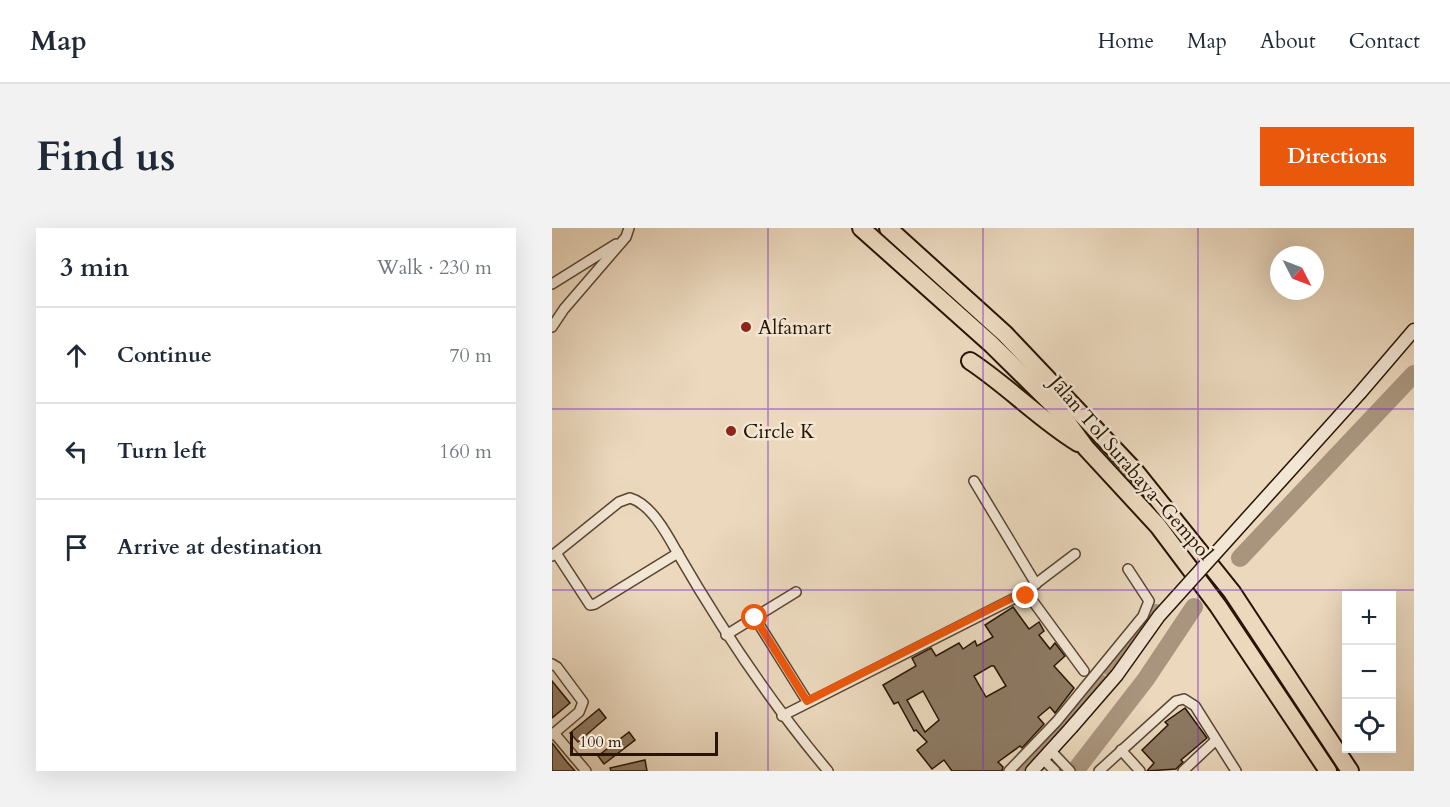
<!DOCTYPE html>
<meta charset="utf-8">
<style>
body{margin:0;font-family:Cardo,serif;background:#f2f2f3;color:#1f2937}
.controls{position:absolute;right:18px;bottom:18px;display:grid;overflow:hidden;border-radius:0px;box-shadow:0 6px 24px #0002}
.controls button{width:54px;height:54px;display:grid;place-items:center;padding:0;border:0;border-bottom:2px solid #e0e1e3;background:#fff;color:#1f2937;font:30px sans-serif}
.compass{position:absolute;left:718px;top:18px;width:54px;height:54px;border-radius:50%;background:#fff;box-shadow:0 6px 24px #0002;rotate:132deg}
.scale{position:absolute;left:18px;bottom:15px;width:148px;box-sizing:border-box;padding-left:6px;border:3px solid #281403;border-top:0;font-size:16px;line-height:21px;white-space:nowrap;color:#281403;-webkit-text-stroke:4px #f2e6d4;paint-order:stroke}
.stop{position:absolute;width:18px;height:18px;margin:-14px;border:4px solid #ea580c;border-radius:50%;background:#fff}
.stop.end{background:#ea580c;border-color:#fff;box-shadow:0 2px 6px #0008}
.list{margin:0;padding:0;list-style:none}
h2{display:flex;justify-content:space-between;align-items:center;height:78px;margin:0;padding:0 24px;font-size:26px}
h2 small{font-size:20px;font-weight:400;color:#747a83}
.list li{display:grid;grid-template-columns:39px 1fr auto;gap:18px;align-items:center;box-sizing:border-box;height:96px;padding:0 24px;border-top:2px solid #e0e1e3}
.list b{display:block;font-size:22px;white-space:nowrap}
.list em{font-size:20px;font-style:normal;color:#747a83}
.icon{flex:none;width:33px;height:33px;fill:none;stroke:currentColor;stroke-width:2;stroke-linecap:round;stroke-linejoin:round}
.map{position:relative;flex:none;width:862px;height:543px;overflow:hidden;border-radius:0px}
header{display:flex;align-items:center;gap:36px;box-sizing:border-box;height:84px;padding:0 30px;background:#fff;border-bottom:2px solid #e0e1e3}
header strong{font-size:28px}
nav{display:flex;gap:33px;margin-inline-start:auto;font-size:21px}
.intro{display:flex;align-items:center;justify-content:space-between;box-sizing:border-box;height:144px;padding:0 36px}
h1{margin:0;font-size:42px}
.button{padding:15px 27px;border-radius:0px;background:#ea580c;color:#fff;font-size:21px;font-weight:700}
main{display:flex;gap:36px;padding:0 36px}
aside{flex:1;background:#fff;border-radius:0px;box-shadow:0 6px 24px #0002}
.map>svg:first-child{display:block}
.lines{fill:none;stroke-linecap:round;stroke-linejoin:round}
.river{stroke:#a9957e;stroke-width:18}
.building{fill:#8d7a64;stroke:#281403;stroke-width:1.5;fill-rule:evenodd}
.street-casing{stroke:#594532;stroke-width:12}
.secondary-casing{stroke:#281403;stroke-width:15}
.highway-casing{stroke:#281403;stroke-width:20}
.street{stroke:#f2e6d4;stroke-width:9}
.secondary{stroke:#f2e6d4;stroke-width:12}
.highway{stroke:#ebd8bd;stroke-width:16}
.secondary-bridge-casing{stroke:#281403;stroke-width:15;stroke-linecap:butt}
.secondary-bridge{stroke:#f2e6d4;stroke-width:12}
.route{stroke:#ea580c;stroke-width:8}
.grid{fill:none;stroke:#7b2cbf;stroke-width:1.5;stroke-opacity:0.55}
.poi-dot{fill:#8f2418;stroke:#f2e6d4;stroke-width:2}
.labels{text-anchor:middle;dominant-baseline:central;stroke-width:5;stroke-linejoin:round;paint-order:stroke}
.poi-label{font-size:20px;fill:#281403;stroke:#f2e6d4;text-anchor:start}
.street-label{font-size:20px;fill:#281403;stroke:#f2e6d4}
</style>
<header>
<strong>Map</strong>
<nav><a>Home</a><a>Map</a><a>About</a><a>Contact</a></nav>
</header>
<div class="intro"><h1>Find us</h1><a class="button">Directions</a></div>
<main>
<aside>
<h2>3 min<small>Walk · 230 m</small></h2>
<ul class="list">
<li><svg class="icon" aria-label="ahead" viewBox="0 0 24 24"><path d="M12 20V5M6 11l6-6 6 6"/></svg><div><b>Continue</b></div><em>70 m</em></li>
<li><svg class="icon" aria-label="left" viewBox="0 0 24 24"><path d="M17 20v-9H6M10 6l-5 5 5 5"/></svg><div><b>Turn left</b></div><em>160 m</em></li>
<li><svg class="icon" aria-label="arrive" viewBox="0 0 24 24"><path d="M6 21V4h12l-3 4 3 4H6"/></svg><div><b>Arrive at destination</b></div></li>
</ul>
</aside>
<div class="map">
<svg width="862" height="543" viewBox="0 0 862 543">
<rect width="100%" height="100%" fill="#ebd8bd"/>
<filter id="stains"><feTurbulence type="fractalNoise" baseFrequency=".00333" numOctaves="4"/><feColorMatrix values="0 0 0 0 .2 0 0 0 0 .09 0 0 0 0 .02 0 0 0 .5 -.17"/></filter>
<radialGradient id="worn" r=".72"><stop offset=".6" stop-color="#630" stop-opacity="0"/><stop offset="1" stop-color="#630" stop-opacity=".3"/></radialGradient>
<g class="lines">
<g class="river">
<path d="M688 330 862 146"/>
<path d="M559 440 604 385"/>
<path d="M467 543 548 455"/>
<path d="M523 543 594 451 642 379"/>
</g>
</g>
<g class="building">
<path d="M461 379 477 401 487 394 492 403 487 407 498 421 503 415 513 428 502 438 522 460 503 485 498 479 486 489 492 496 470 520 468 518 446 534 451 539 450 543H400L392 532 380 541 365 522 375 514 364 502 362 503 346 474 342 476 331 457 364 438 360 430 379 420 384 428 407 415 411 421 423 413 425 418 441 409 433 397ZM439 438H442L454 458 434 469 422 448ZM371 463 387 492 373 504 355 472Z"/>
<path d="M0 453 18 475 0 490Z"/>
<path d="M633 480 655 510 629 532 631 534 624 541 595 543 602 535 590 522 616 497 613 494Z"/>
<path d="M47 481 54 490 26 514 18 505Z"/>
<path d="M77 504 83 512 52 536 46 528Z"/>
<path d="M0 515 15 534 23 543H0Z"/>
<path d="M93 532 95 543H59L58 540Z"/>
</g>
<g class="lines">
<defs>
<g id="street">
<path d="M0 56 64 16"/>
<path d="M0 99 12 81 74 9 77 0"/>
<path d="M422 253 484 356"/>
<path d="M4 325 38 377 43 376 126 325"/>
<path d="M0 328 67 274 78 270C99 276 115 306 125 324 170 402 218 474 276 543"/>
<path d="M469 367 523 326"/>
<path d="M203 390 255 473"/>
<path d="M174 407 244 364"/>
<path d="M0 436 5 439 31 474 27 484 0 507"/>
<path d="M230 488 469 367 480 372 532 443"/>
<path d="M2 505 34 543"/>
<path d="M569 522 588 543"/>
<path d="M499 523 518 543"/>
<path d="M491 531 503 543"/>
<path d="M457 543 505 493 591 388 597 373 576 341"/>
<path d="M547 543 624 473 632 471 643 478 684 543"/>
<path d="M631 543 664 512"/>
</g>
<g id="secondary">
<path d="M808 165 862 102"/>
<path d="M480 543 519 500"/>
</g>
<g id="highway">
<path d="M309 0 439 116 507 183 534 220 606 298 666 378 776 543"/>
<path d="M336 0 453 106 583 243 680 364 798 543"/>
<path d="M418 133C456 158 487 191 526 215"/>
</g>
</defs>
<use href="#street" class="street-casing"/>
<use href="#secondary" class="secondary-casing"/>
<use href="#highway" class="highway-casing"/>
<use href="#street" class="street"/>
<use href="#secondary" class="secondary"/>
<use href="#highway" class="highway"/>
<defs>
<path id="secondary-bridge" d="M519 500 565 447 607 388 808 165"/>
</defs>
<use href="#secondary-bridge" class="secondary-bridge-casing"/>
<use href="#secondary-bridge" class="secondary-bridge"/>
</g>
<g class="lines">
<path class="route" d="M203 390 255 473 464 368H474"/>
</g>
<path class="grid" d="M216 0V543M431 0V543M646 0V543M0 181H862M0 362H862"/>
<g class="poi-dot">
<circle cx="194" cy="99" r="6"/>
<circle cx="179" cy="203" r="6"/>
</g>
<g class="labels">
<g class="poi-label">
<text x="206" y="99">Alfamart</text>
<text x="191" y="203">Circle K</text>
</g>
<g class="street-label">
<text transform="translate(579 240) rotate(49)">Jalan Tol Surabaya–Gempol</text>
</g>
</g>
<rect width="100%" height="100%" filter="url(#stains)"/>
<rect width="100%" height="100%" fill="url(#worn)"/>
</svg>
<div class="controls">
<button>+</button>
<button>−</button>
<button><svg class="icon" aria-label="locate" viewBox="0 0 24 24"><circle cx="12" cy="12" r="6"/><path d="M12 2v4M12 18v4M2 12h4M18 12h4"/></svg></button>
</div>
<svg class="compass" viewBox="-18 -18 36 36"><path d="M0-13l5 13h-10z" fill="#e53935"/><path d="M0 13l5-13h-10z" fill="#747a83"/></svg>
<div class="scale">100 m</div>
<div class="stop" style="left:203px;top:390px"></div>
<div class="stop end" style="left:474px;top:368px"></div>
</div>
</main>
